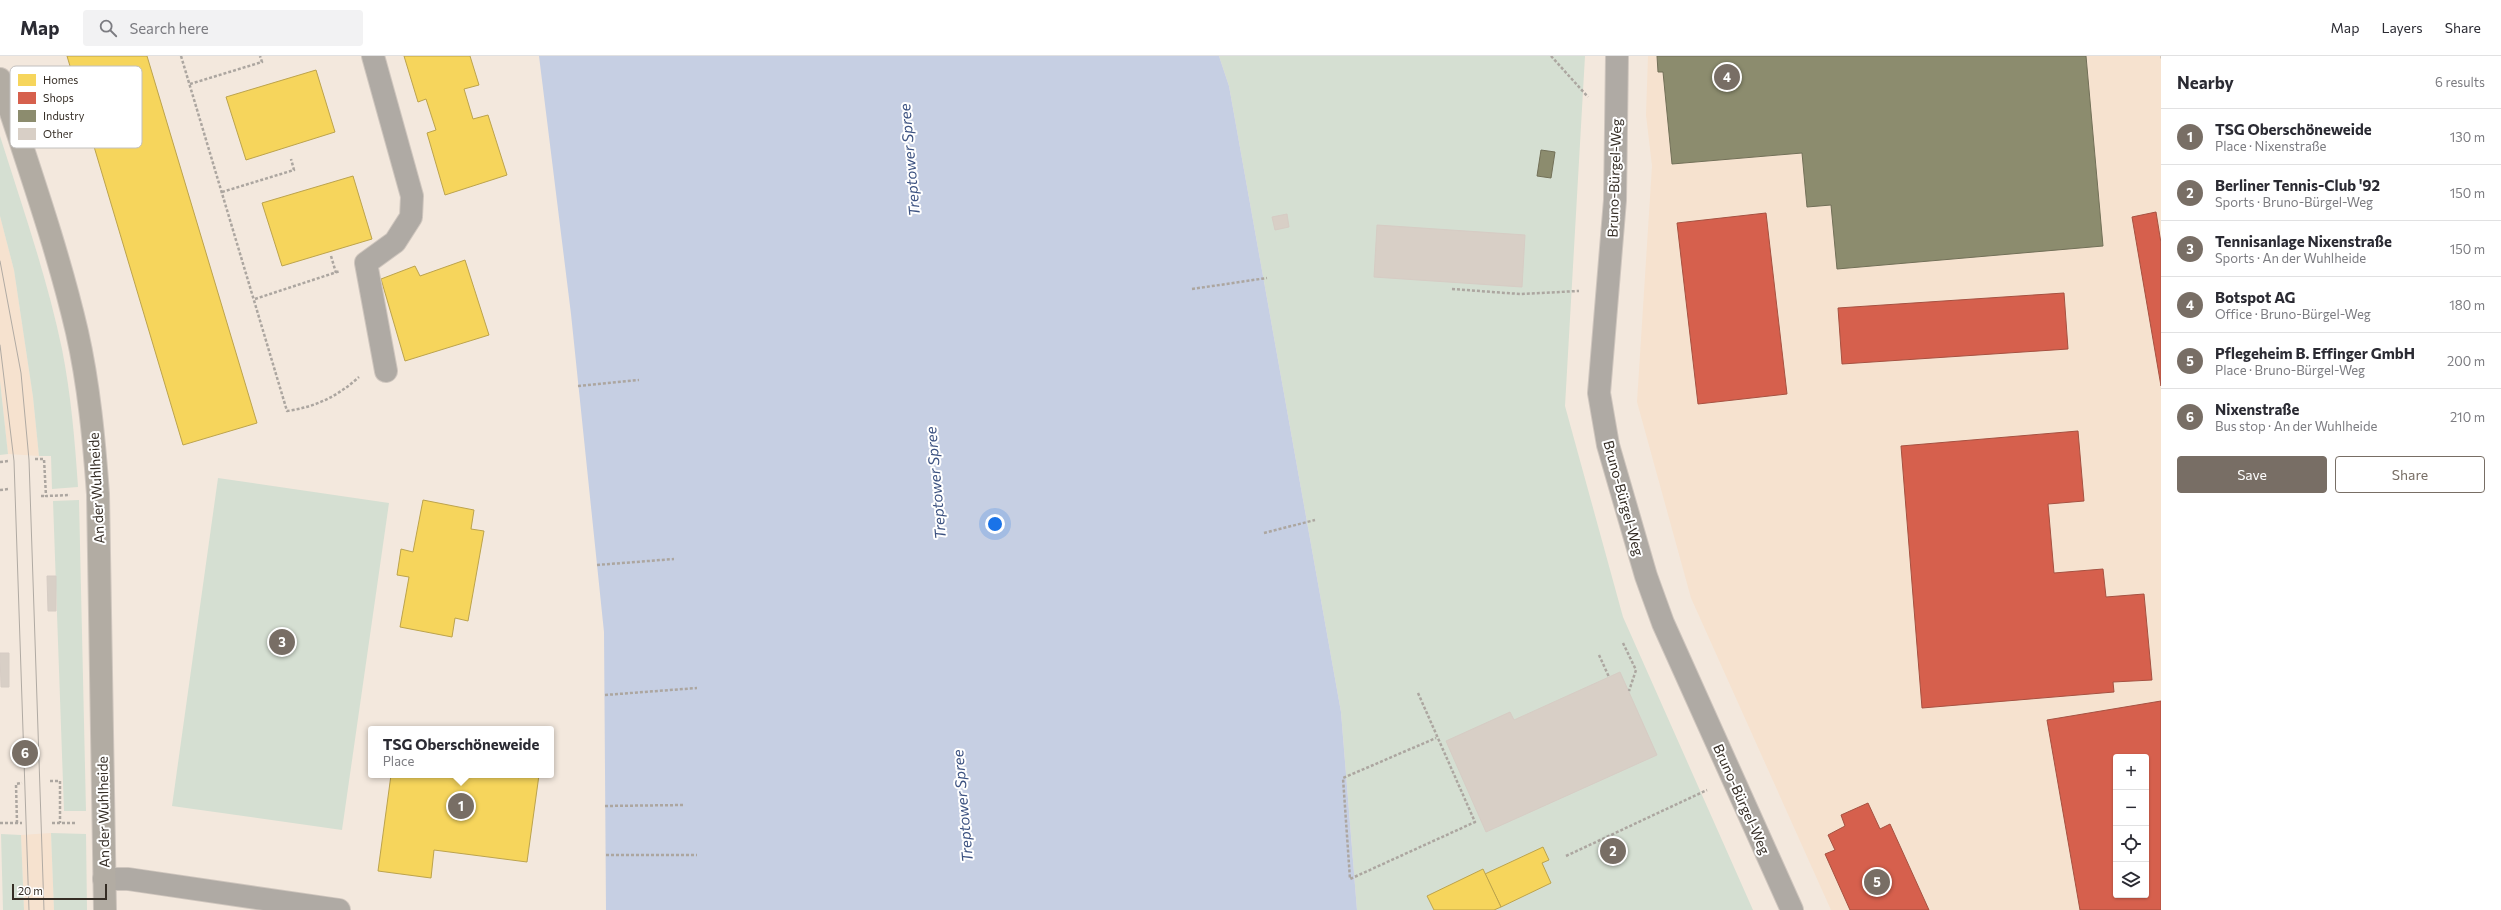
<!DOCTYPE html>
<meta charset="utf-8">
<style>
body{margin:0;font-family:Commissioner,sans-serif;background:#f2f2f3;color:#2b2b33}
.controls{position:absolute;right:12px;bottom:12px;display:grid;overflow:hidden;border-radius:4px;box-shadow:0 1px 3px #0004}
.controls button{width:36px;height:36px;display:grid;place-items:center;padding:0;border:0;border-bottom:1px solid #e1e1e2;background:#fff;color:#2b2b33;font:20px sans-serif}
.scale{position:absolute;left:12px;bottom:10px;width:95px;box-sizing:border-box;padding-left:4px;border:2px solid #352d25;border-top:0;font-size:11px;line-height:14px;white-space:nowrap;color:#352d25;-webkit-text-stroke:3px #fff;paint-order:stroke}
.you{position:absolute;left:995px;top:468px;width:14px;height:14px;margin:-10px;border:3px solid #fff;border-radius:50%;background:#1a73e8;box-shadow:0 0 0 6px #1a73e833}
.badge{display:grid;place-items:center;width:26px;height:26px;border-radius:50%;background:#786e65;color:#fff;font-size:13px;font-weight:700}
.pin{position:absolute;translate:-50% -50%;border:2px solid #fff;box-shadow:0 1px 4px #0006}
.popup{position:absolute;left:368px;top:670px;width:186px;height:52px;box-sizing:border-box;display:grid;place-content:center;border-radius:4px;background:#fff;filter:drop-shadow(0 1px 3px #0005);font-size:13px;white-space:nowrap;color:#7c7c81}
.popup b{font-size:15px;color:#2b2b33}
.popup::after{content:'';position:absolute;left:50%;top:100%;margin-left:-8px;border:8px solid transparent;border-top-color:#fff}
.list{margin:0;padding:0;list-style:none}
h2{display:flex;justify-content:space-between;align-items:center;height:52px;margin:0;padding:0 16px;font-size:17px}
h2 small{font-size:13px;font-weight:400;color:#7c7c81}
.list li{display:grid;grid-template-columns:26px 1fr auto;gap:12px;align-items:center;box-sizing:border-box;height:56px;padding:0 16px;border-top:1px solid #e1e1e2}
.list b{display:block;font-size:15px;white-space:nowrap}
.list p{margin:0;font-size:13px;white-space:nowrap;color:#7c7c81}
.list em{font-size:13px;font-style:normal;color:#7c7c81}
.actions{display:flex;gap:8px;padding:12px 16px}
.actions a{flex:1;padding:9px 0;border:1px solid #786e65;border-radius:4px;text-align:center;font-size:14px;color:#786e65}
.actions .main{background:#786e65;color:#fff}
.icon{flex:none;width:22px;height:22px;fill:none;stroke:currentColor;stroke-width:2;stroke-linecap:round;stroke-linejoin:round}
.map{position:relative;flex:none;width:2161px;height:854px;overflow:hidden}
header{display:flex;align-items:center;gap:24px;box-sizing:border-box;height:56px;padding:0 20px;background:#fff;border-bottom:1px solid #e1e1e2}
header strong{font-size:19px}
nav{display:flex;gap:22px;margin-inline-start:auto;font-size:14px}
.search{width:280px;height:36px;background:#f2f2f3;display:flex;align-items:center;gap:10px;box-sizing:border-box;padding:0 14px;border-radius:4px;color:#7c7c81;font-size:15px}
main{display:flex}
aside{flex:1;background:#fff}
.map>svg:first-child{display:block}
.built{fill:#f6e2cf;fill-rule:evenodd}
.green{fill:#d5dfd2}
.water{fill:#c6cfe3}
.homes{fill:#f6d55c;stroke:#bca34c}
.shops{fill:#d6604d;stroke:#a65141;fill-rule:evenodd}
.industry{fill:#8c8c6e;stroke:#727058}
.building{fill:#d8cfc6;stroke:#d6ccc4}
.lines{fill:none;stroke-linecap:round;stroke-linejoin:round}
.minor-casing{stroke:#cfc6be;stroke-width:24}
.major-casing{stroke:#cfc6be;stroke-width:24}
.path{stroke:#aca6a0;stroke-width:2.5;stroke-dasharray:3 2;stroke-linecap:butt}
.minor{stroke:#afaaa4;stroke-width:22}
.major{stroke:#b2aca3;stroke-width:22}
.tram{stroke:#b0aaa3;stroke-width:1}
.labels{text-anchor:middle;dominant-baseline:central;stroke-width:4;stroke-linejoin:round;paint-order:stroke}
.street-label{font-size:14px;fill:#352d25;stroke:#fff}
.water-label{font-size:15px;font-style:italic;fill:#3c5281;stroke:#fff}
.key{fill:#fff;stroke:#c2c0be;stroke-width:1}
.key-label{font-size:11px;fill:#352d25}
</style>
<header>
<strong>Map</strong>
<div class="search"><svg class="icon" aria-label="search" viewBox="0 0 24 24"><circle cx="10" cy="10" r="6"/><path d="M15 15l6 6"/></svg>Search here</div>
<nav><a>Map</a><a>Layers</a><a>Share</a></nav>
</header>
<main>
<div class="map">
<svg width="2161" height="854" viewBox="0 0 2161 854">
<rect width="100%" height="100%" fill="#f3e8dd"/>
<g class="built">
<path d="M1648 0H2161V854H1831L1691 542 1637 346 1652 110 1646 59ZM2116 701H2146V839H2116Z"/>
<path d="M0 160 14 214 33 341 39 400 8 398 0 325Z"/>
<path d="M51 777 54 854H24L21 779Z"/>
</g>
<g class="green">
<path d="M1219 0H1585L1565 350 1623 561 1753 854H1357L1341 656 1229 30Z"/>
<path d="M0 80C22 150 47 221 62 293 71 339 75 385 78 431L52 433 51 400H39L33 341 14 214 0 160Z"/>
<path d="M0 325 8 398 0 399Z"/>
<path d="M218 422 389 447 342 774 172 750Z"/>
<path d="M79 444 86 755H64L53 445Z"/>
<path d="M51 777 86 778 87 854H54Z"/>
<path d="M1 778 21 779 24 854H3Z"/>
</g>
<path class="water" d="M539 0H1219L1229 30 1341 656 1357 854H606L604 576 571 258Z"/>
<g class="homes">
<path d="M67 0H147L257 367 183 389Z"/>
<path d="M404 0H470L479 29 464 33 473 63 488 59 507 119 445 139 427 77 436 74 426 43 418 46Z"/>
<path d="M316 14 335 76 246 104 226 41Z"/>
<path d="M353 120 372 183 282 210 262 147Z"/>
<path d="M465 204 489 279 405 305 381 223 415 210 420 220Z"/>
<path d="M423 444 474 454 471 473 484 475 468 565 455 562 452 581 400 571 409 521 397 519 401 493 413 496Z"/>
<path d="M391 719H539L527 806 434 794 431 822 378 815Z"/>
<path d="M1543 791 1549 804 1542 807 1551 827 1501 851 1485 818Z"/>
<path d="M1483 813 1501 851 1494 854H1434L1427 840Z"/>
</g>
<g class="shops">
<path d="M2156 156 2161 187V330L2132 161Z"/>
<path d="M1766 157 1787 338 1698 348 1677 167Z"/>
<path d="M2064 237 2068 293 1842 308 1838 252Z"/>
<path d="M2078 375 2084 445 2048 448 2054 517 2103 513 2106 541 2144 538 2152 624 2113 626 2114 636 1922 652 1901 390Z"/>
<path d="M2161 645V854H2080L2047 664ZM2116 701H2146V839H2116Z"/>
<path d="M1868 747 1880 773 1890 768 1929 854H1850L1825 798 1835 794 1828 779 1845 770 1841 759Z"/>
</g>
<g class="industry">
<path d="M1657 0H2086L2103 190 1837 213 1831 149 1807 151 1802 97 1672 108 1663 16H1658Z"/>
<path d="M1541 94 1555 96 1551 122 1537 120Z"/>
</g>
<g class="building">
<path d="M1287 158 1289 171 1275 174 1272 161Z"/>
<path d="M1377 169 1525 179 1522 231 1374 221Z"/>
<path d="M47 520H56V555H48Z"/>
<path d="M0 597H9V631H1Z"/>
<path d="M1620 616 1657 699 1486 776 1446 685 1510 656 1514 664Z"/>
</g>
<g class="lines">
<defs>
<g id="minor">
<path d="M373 0 412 140 411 161 395 186 366 207 386 315"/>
<path d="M1617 0 1615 144 1599 337 1608 389 1646 520 1663 567 1792 854"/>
<path d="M104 823H128L339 854"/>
</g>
<path id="major" d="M0 23C27 107 57 190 77 276 89 329 94 384 98 438L105 854"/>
</defs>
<use href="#minor" class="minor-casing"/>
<use href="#major" class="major-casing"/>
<g class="path">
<path d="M181 0 287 355C316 351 338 340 359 321"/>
<path d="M1551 0 1588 41"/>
<path d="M190 28 262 6 260 0"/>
<path d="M222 136 294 114 291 103"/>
<path d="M331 200 336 217"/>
<path d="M1192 233 1267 222"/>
<path d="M1452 233 1520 238 1579 235"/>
<path d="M255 243 340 215"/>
<path d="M578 330 639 324"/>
<path d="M35 403H44L46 440 70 439"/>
<path d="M0 406 9 405"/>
<path d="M0 434 9 433"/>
<path d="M41 440H46"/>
<path d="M1264 477 1315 464"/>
<path d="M597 509 674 503"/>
<path d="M1623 587 1636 614 1629 635"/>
<path d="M1599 599 1609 621"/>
<path d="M1418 637 1475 766 1350 823 1343 722 1436 682"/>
<path d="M605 639 697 632"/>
<path d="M50 725H60V767"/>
<path d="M605 750 684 749"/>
<path d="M0 767H22"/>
<path d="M17 767 16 728 22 727"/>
<path d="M52 767H76"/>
<path d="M606 799H697"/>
<path d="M1566 800 1707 734"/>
</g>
<use href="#minor" class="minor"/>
<use href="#major" class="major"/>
<g class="tram">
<path d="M2161 0V2"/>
<path d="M0 205 21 317 29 404 44 854"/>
<path d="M0 289 14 405 29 854"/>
</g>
</g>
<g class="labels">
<g class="street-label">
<text transform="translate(1614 122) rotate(-88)">Bruno-Bürgel-Weg</text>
<text transform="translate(96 432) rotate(-93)">An der Wuhlheide</text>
<text transform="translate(1624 442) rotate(75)">Bruno-Bürgel-Weg</text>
<text transform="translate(1742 743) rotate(66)">Bruno-Bürgel-Weg</text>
<text transform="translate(103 756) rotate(-91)">An der Wuhlheide</text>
</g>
<g class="water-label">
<text transform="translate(909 104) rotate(-95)">Treptower Spree</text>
<text transform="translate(935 427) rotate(-95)">Treptower Spree</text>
<text transform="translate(962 750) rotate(-95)">Treptower Spree</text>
</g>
</g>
<rect x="10" y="10" width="132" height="82" rx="6" class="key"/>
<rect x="18" y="18" width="18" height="12" fill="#f6d55c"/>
<rect x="18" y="36" width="18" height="12" fill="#d6604d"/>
<rect x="18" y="54" width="18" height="12" fill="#8c8c6e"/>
<rect x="18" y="72" width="18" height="12" fill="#d8cfc6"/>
<g class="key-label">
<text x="43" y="28">Homes</text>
<text x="43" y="46">Shops</text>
<text x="43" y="64">Industry</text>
<text x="43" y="82">Other</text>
</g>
</svg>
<div class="controls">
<button>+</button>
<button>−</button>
<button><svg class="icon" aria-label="locate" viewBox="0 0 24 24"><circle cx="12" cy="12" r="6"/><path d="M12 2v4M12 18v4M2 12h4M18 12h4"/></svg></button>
<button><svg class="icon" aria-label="layers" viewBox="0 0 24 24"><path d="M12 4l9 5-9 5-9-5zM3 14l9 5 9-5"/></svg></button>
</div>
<div class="scale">20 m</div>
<div class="you"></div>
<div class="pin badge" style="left:461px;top:750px">1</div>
<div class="popup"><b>TSG Oberschöneweide</b>Place</div>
<div class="pin badge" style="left:1613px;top:795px">2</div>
<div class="pin badge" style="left:282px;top:586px">3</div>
<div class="pin badge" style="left:1727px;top:21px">4</div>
<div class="pin badge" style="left:1877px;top:826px">5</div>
<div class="pin badge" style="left:25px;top:697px">6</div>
</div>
<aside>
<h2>Nearby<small>6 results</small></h2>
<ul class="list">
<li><span class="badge">1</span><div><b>TSG Oberschöneweide</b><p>Place · Nixenstraße</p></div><em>130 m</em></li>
<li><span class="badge">2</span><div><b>Berliner Tennis-Club '92</b><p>Sports · Bruno-Bürgel-Weg</p></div><em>150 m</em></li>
<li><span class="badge">3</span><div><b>Tennisanlage Nixenstraße</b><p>Sports · An der Wuhlheide</p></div><em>150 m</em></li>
<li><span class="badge">4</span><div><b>Botspot AG</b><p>Office · Bruno-Bürgel-Weg</p></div><em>180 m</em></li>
<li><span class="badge">5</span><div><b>Pflegeheim B. Effinger GmbH</b><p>Place · Bruno-Bürgel-Weg</p></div><em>200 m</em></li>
<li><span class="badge">6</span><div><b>Nixenstraße</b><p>Bus stop · An der Wuhlheide</p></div><em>210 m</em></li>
</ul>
<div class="actions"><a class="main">Save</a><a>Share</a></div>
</aside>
</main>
